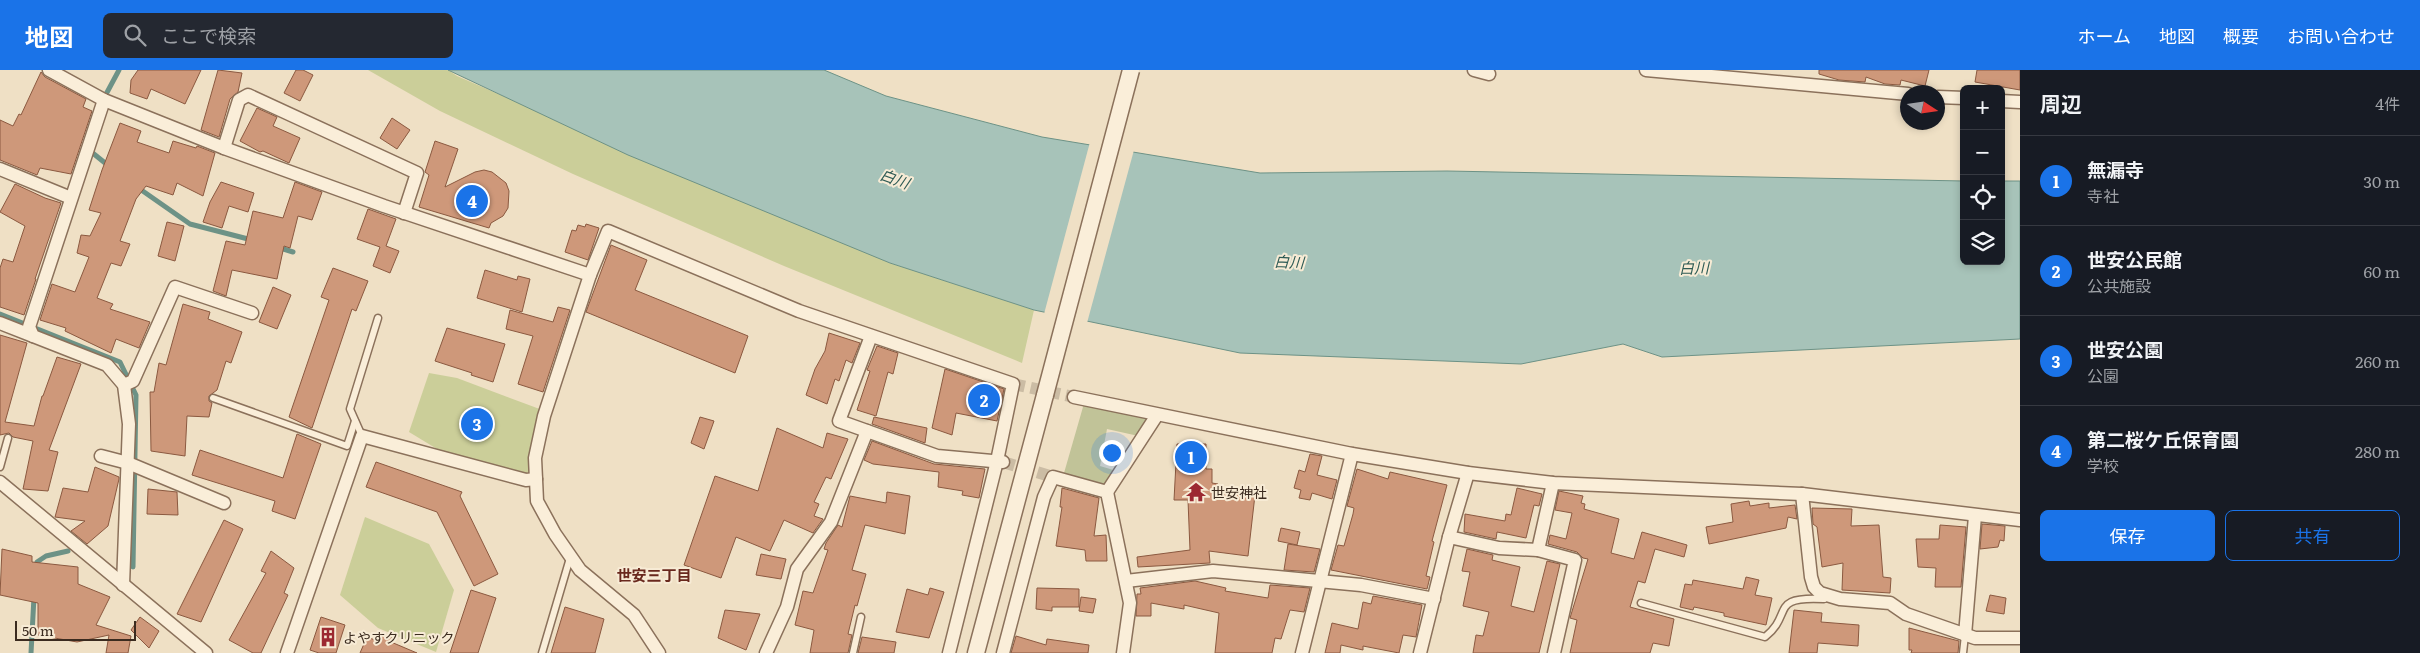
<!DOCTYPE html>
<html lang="ja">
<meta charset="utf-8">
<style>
body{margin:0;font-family:Literata,"Noto Sans JP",serif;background:#242831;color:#f1f3f6}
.controls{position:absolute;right:15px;top:15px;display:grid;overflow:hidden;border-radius:8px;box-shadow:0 2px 8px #0003}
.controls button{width:45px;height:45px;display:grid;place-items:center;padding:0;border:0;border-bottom:1px solid #363941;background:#171b24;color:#f1f3f6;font:25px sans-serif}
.compass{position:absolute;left:1900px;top:15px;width:45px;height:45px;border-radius:50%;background:#171b24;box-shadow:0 2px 8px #0003;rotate:102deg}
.scale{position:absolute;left:15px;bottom:12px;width:121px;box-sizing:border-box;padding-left:5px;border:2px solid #3b2b1f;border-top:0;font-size:14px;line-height:18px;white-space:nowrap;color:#3b2b1f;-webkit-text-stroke:4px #f7ebd5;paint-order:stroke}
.you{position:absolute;left:1111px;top:382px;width:18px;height:18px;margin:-12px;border:4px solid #fff;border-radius:50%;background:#1a73e8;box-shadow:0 0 0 8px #1a73e833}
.badge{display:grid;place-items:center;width:32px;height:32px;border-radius:50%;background:#1a73e8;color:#fff;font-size:16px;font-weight:700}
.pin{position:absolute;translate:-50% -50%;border:2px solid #fff;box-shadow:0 1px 5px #0006}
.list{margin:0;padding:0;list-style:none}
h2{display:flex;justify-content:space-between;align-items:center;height:65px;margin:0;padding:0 20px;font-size:21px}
h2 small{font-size:16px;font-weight:400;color:#9ea1a6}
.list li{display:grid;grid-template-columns:32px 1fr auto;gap:15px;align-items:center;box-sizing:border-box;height:90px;padding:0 20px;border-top:1px solid #363941}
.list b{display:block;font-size:19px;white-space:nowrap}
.list p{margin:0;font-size:16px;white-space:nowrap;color:#9ea1a6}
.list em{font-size:16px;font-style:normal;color:#9ea1a6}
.actions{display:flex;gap:10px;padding:15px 20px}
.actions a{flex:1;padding:11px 0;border:1px solid #1a73e8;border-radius:8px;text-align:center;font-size:18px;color:#1a73e8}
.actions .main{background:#1a73e8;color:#fff}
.icon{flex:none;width:28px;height:28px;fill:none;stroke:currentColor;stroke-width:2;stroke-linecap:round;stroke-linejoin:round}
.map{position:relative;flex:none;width:2020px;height:583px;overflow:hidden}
header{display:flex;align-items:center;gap:30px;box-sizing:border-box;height:70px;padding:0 25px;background:#1a73e8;color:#fff}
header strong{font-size:24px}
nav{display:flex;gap:28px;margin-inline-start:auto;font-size:18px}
.search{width:350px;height:45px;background:#242831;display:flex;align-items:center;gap:12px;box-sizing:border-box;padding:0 18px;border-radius:8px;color:#9ea1a6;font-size:19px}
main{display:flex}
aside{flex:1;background:#171b24}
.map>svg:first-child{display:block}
.green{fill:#cbce99}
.cemetery{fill:#c1c398}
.water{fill:#a7c3b9;stroke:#6d9286}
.pier{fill:#efe0c5}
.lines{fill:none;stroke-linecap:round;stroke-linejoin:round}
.stream{stroke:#6d9286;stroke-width:5}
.building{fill:#ce987a;stroke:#8b5940}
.minor-tunnel{stroke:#cbbca4;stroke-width:12;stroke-dasharray:12 6;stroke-linecap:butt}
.service-casing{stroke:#8b715b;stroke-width:9}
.minor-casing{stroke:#8b715b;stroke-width:15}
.tertiary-casing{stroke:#8b715b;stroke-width:19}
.service{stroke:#faeed9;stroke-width:6}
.minor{stroke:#faeed9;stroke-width:12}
.tertiary{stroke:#faeed9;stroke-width:16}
.tertiary-bridge-casing{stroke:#8b715b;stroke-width:19;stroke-linecap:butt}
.tertiary-bridge{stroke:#faeed9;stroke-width:16}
.labels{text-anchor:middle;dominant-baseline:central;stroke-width:4;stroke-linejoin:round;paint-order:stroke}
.poi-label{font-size:14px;fill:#3b2b1f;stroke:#f7ebd5;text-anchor:start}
.water-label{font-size:15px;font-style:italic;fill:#2e5b55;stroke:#f7ebd5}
.neighbourhood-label{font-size:15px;font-weight:bold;fill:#69281d;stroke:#f7ebd5}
</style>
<header>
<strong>地図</strong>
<div class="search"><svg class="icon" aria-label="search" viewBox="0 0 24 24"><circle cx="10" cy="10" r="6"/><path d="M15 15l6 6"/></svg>ここで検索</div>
<nav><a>ホーム</a><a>地図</a><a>概要</a><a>お問い合わせ</a></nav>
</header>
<main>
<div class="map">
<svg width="2020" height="583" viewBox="0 0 2020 583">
<rect width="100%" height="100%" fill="#efe0c5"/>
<g class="green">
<path d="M368 0H448L457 6 890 193 1034 240 1022 293 784 196 573 104 440 41Z"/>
<path d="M429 303 457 308 545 341 531 400 522 406 447 385 409 362Z"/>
<path d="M365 447 429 474 454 520 436 582 378 558 340 525Z"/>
</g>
<path class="cemetery" d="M1085 330 1157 345 1143 367 1107 359 1100 396 1120 402 1107 422 1062 410Z"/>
<path class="water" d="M448 0H824L886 26 1042 67 1260 103 1447 101 1964 111V191H2001V111H2020V269L1662 287 1623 274 1521 294 1240 283 1034 240 890 193 628 85Z"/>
<path class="pier" d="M1090 72 1134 80 1087 253 1044 244Z"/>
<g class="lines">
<g class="stream">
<path d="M104 28 119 0"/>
<path d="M89 80 110 97"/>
<path d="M137 117 190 154 252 170"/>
<path d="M277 177 293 182"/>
<path d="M0 244 120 292 136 325 133 497"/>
<path d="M37 499V492L46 486 68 481"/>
<path d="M31 583 34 527"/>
</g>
</g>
<g class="building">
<path d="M138 0H201L185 34 151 19 147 29 130 23 131 10Z"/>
<path d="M218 0 242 3 238 22 230 29 219 67 201 60Z"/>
<path d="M296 0H303L313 5 300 31 284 23Z"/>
<path d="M1819 0H1929L1925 16 1901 10 1900 15 1885 14 1866 7 1865 12 1839 10 1819 4Z"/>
<path d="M1977 0H2020V20L1975 12Z"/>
<path d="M41 2 45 7 86 29 83 37 92 41 71 104 40 98 37 105 0 90V50L13 56 19 44 21 45Z"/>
<path d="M257 38 277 47 273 56 300 68 289 93 263 81 260 82 240 71Z"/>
<path d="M392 48 410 60 397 79 380 68Z"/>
<path d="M120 53 141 61 137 72 169 83 173 71 196 78 197 76 215 83 203 126 177 113 173 125 146 116 136 129 120 171 130 174 121 196 111 193 97 228 113 234 110 239 150 252 139 278 116 269 111 283 65 261 66 258 40 250 52 214 75 222 89 187 77 183 81 165 90 166 101 143 89 140 102 100Z"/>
<path d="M435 71 458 79 445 117 475 102 484 100 492 102 506 113 509 121 508 138 503 146 491 153 489 158 419 137 429 105 425 102Z"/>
<path d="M221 112 254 123 248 142 229 136 222 158 203 152 210 132Z"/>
<path d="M295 112 322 122 312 150 298 146 290 178 284 176 277 209 232 200 226 226 213 221 226 171 245 175 253 141 283 148Z"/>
<path d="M15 114 45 128 61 133 35 209H36L24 245 0 237V198L3 189 13 192 25 156 0 142Z"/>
<path d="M368 139 396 149 386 176 399 181 390 203 373 196 380 177 357 169Z"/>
<path d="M167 152 184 156 175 191 158 186Z"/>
<path d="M586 154 599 158 588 190 565 182 572 160 576 161 578 155 585 157Z"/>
<path d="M611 175 647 190 635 220 748 266 735 303 586 242Z"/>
<path d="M333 198 368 211 356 241 352 239 312 358 289 347 329 230 321 227Z"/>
<path d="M485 200 517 210 518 206 530 209 522 242 477 228Z"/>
<path d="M273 217 291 225 277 259 259 252Z"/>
<path d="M183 234 210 242 208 249 242 262 231 293 226 291 217 320 209 326V331L212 333 209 347 187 346 185 386 151 381 150 322H154L159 293 166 295Z"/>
<path d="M558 237 570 240 543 322 518 314 533 266 506 259 510 240 553 252Z"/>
<path d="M447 258 505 274 493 312 471 305 472 303 435 291Z"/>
<path d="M829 263 860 273 852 293 846 290 839 311 835 309 827 334 806 325 815 299 825 281Z"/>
<path d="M0 265 27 273 5 352 34 356 42 326H43L57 287 81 294 49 380 58 382 48 421 23 419 33 371 13 367 9 363 0 365Z"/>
<path d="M877 276 898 283 893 304 888 302 876 346 857 340 870 301 867 300Z"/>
<path d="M945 299 1004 319 997 351 956 343 952 365 932 358Z"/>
<path d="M700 347 714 351 704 379 691 373Z"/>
<path d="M874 347 927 358 925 373 872 354Z"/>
<path d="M777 358 823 378 827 363 848 369 831 409 826 407 814 432 819 434 814 446 823 449 813 463 784 450 770 481 736 467 721 508 684 495 715 406 758 421Z"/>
<path d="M297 364 321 374 295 449 272 441 275 431 192 405 200 380 283 408Z"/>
<path d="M872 371 934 394 985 399 979 428 962 425 963 421 938 417 939 402 873 394 864 390Z"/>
<path d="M1177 374H1206V399H1212V413L1218 414V420L1255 425 1248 486 1209 481 1210 493 1138 497 1137 487 1190 480 1188 430H1174Z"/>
<path d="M1310 384 1322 386 1317 405 1337 410 1332 429 1312 423 1310 430 1299 428 1301 420 1294 418 1299 400 1305 402Z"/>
<path d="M376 392 462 422 460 426 498 504 474 516 437 442 366 417Z"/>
<path d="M95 397 119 407V409L108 456 87 474 71 461 85 451 55 447 63 418 88 422Z"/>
<path d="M1357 399 1388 409 1390 402 1447 415 1432 471 1434 472 1426 506 1430 507 1427 519 1331 500 1338 475 1344 476 1353 444 1354 438 1347 436Z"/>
<path d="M1062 418 1099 428 1094 466 1106 465 1107 491H1086L1085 480 1056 476 1062 437H1060Z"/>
<path d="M1517 418 1542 424 1539 436 1534 435 1526 468 1497 462 1496 469 1464 462 1465 444 1505 451 1506 444 1511 445Z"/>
<path d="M148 419 177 422 178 445 147 444Z"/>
<path d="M1559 421 1583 426 1581 433 1585 434 1584 439 1619 449 1611 483 1634 489 1642 462 1687 475 1684 487 1655 479 1645 513 1638 511 1630 537 1674 549 1669 576 1653 573 1650 583H1570L1577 550 1570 548 1588 489 1583 488 1577 482 1548 474 1550 465 1566 469 1572 443 1555 440Z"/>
<path d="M887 422 910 426 905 464 865 455 852 500 866 504 857 536 855 535 848 564 852 565 848 583H810L814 560 795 555 803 521 813 523 828 480 824 479 826 473 838 455 842 457 850 426 886 433Z"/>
<path d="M1749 431 1750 436 1769 433V438L1795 435 1797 449 1788 447 1786 458 1709 474 1706 457 1733 452 1731 434Z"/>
<path d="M1812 438 1852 439 1851 456 1879 455 1883 507 1891 508 1890 523 1842 520 1843 493 1822 497 1817 457 1813 454Z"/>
<path d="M224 450 243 459 201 552 177 544Z"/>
<path d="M1982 454 2005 456 2004 471 2000 470 1998 477 1980 479Z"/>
<path d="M1940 455 1966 457 1961 517H1935L1936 498 1918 497 1916 469H1939Z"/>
<path d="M1281 458 1300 462 1297 475 1278 471Z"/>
<path d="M1288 474 1320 479 1314 502 1284 500Z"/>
<path d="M2 479 32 486V492L78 497V514L110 527 96 555 131 566 128 583H106L109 565 77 572 38 565V533L0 525Z"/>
<path d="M1467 479 1493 485 1492 490 1520 497 1511 536 1534 542 1547 491 1560 494 1539 583H1473L1476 565 1483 566 1489 542 1463 536 1470 502 1462 501Z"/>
<path d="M271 481 294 498 284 523 288 525 261 583H253L229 570 266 503 261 501Z"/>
<path d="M761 484 786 489 781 509 756 505Z"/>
<path d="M1746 507 1759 510 1755 525 1772 528 1766 555 1724 546V543L1694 537 1693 540 1680 537 1685 514 1692 515 1693 510 1743 519Z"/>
<path d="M1195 511 1226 518 1225 521 1268 528 1270 515 1310 518 1304 542 1290 540 1281 569 1275 568 1272 583H1215L1219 543 1184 535V539L1151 533V546H1136L1137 524H1141L1140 518Z"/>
<path d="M930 518 944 522 929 568 896 562 907 519 928 525Z"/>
<path d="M1037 518 1079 519V537H1052V541L1036 539Z"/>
<path d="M471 520 496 528 478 583H450Z"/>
<path d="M1990 525 2006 528 2004 544 1986 541Z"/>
<path d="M1373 526 1422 535 1416 567 1403 565 1399 583 1363 576V580L1341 575 1340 583H1325L1332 553 1358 559 1363 532 1371 534Z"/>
<path d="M1081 527 1096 529 1093 543 1079 541Z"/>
<path d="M565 537 604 549 595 583H551Z"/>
<path d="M725 540 760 544 746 580 718 568Z"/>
<path d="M1794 540 1822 543 1821 552 1859 555 1858 576 1818 573 1817 583H1789Z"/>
<path d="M140 547 159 561 149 578 131 560Z"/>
<path d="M321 547 345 555 336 583H319L310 580Z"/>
<path d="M1909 558 1959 571 1958 583H1911L1912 580H1909Z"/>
<path d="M378 563 392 568 391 572 417 583H360L367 567 375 570Z"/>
<path d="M1016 566 1046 575 1047 569 1089 575 1088 583H1011Z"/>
<path d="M862 567 896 572 894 583H858Z"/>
</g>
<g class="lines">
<g class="minor-tunnel">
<path d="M1013 314 1074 327"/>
<path d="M1003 392 1053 407"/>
</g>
<defs>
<g id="service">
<path d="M213 328 347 376 355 351"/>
<path d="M362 366 350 339 378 248"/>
<path d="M0 397 8 368"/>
<path d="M1641 533 1765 567C1794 544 1768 526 1824 529"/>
<path d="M542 583 570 488"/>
<path d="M853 583 861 547"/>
<path d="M1963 583 1965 565"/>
</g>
<g id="minor">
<path d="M49 0 104 30 224 78 384 136 590 205 544 346 535 388 537 431 555 464 580 500 634 545 659 583"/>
<path d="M1474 0 1489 4"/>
<path d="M1646 0 1908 24"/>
<path d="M1938 27 1964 28"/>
<path d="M104 30 29 257 33 266 107 295 124 315 129 354 123 515"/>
<path d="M2001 31 2020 32"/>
<path d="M224 78 239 30 248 25 417 103 404 143"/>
<path d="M0 99 71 128"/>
<path d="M590 205 608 161 799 241 1013 314 997 391 949 583"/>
<path d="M0 253 33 266"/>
<path d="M871 266 839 351 937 386 1003 392"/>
<path d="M124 315 133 311 175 217 252 243"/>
<path d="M1074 327 1352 384 1468 403 1553 413 1802 424 2020 450"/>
<path d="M101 386 128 393 224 433"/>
<path d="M0 412 206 583"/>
<path d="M1107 422 1157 345"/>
<path d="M1802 424 1811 507 1814 517 1820 523 1840 529 1890 533 1906 544 1975 568H2020"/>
<path d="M1449 467 1499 478 1538 480 1575 490 1554 583"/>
<path d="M1538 480 1553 413"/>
<path d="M1126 511 1213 501 1361 515 1434 529"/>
<path d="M1965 565 1975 446"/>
<path d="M287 583 362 366 526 410 536 409"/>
<path d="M766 583 787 537 797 499 831 452 867 361"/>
<path d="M1003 583 1044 427 1053 407 1107 422 1130 533 1123 583"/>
<path d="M1302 583 1352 384"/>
<path d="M1420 583 1449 467 1468 403"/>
</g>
<path id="tertiary" d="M976 583 1045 325"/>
</defs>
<use href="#service" class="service-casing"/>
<use href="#minor" class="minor-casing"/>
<use href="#tertiary" class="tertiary-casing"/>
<use href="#service" class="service"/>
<use href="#minor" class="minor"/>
<use href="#tertiary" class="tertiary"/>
<defs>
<path id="tertiary-bridge" d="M1045 325 1131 0"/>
</defs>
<use href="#tertiary-bridge" class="tertiary-bridge-casing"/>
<use href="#tertiary-bridge" class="tertiary-bridge"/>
</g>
<defs>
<symbol id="temple-bare" viewBox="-9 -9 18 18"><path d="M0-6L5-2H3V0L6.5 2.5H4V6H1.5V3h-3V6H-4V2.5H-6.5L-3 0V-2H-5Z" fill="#9c2931" stroke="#f7ebd5" stroke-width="2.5" paint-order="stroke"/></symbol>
<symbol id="building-bare" viewBox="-9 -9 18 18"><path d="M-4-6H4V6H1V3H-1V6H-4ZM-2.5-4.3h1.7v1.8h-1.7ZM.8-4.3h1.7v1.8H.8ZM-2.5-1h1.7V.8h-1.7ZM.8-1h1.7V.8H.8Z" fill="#9c2931" stroke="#f7ebd5" stroke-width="2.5" paint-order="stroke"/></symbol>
</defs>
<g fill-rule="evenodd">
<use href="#temple-bare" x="1182" y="408" width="28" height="28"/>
<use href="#building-bare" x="314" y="553" width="28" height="28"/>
</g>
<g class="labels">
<g class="poi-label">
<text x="1211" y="422">世安神社</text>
<text x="343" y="567">よやすクリニック</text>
</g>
<g class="water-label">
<text transform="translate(895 108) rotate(20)">白川</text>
<text transform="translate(1289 191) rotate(3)">白川</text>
<text transform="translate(1694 197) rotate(-1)">白川</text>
</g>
<g class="neighbourhood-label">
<text x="654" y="504">世安三丁目</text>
</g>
</g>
</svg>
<div class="controls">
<button>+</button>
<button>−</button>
<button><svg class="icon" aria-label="locate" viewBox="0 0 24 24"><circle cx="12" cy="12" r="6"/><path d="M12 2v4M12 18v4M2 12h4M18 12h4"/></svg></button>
<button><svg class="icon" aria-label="layers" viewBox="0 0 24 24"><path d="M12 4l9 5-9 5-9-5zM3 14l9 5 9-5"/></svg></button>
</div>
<svg class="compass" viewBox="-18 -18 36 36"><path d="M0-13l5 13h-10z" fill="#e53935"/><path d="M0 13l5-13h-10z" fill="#9ea1a6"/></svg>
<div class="scale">50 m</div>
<div class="you"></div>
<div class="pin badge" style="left:1191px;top:387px">1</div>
<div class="pin badge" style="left:984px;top:330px">2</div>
<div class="pin badge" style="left:477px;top:354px">3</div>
<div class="pin badge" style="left:472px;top:131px">4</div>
</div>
<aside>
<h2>周辺<small>4件</small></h2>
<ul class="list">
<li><span class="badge">1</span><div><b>無漏寺</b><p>寺社</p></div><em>30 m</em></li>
<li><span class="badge">2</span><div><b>世安公民館</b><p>公共施設</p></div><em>60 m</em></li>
<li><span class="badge">3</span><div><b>世安公園</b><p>公園</p></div><em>260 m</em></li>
<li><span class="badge">4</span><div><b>第二桜ケ丘保育園</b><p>学校</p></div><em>280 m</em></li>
</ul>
<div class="actions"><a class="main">保存</a><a>共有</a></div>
</aside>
</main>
